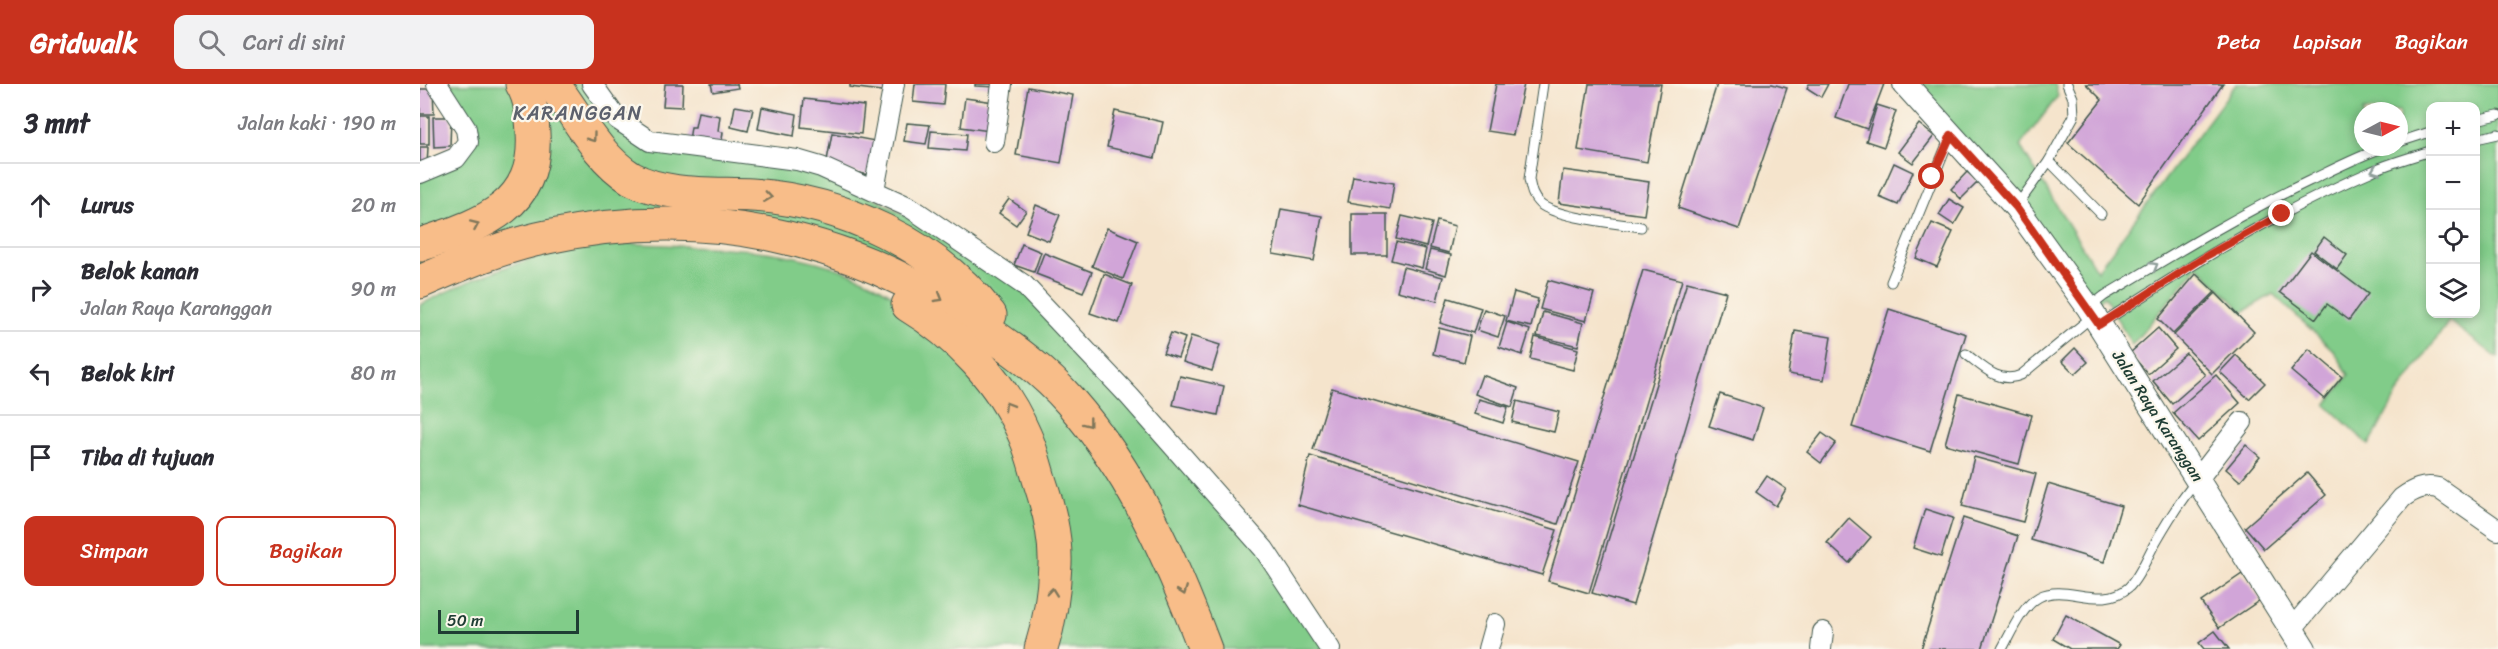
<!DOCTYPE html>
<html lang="id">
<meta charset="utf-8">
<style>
body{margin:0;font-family:Sriracha,sans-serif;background:#f2f2f3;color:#2b2b33}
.controls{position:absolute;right:18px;top:18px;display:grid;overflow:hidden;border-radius:12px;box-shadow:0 3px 9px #0003}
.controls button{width:54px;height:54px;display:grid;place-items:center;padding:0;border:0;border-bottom:2px solid #e1e1e2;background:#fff;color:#2b2b33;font:30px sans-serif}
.compass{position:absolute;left:1934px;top:18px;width:54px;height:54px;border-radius:50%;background:#fff;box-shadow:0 3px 9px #0003;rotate:83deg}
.scale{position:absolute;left:18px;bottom:15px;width:141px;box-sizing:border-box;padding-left:6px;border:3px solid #1f3d34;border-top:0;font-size:16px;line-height:21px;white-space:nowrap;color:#1f3d34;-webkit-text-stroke:4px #fbf7ec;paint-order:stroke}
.stop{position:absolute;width:18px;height:18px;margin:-14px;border:4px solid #c8321e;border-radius:50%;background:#fff}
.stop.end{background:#c8321e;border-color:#fff;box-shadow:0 2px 6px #0008}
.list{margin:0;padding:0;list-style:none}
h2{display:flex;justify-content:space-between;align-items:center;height:78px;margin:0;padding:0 24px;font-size:26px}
h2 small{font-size:20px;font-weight:400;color:#7c7c81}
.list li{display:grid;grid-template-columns:39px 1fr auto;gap:18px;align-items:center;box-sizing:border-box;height:84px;padding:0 24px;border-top:2px solid #e1e1e2}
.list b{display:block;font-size:22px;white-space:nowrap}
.list p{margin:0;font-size:20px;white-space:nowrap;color:#7c7c81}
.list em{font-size:20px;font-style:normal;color:#7c7c81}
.actions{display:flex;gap:12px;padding:18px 24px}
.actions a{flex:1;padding:14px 0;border:2px solid #c8321e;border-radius:12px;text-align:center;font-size:21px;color:#c8321e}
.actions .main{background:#c8321e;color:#fff}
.icon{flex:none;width:33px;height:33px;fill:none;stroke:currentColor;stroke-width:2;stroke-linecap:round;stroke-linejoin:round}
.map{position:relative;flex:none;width:2078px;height:565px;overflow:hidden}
header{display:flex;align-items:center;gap:36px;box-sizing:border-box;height:84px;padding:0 30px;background:#c8321e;color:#fff}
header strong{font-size:28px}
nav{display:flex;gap:33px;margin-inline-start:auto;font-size:21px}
.search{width:420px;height:54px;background:#f2f2f3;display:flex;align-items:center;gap:15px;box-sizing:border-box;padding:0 21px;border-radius:12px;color:#7c7c81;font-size:22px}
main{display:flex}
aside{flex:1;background:#fff}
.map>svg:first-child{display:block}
.green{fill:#81cc89;stroke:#50845e;stroke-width:1.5;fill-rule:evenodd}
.building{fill:#d1a5d8}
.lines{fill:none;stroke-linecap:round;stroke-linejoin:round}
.service-casing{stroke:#3f564b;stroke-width:11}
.minor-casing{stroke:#3f564b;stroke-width:22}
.tertiary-casing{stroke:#3f564b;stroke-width:26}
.motorway-casing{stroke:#3f564b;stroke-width:35}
.service{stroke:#fff;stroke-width:9}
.minor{stroke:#fff;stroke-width:20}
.tertiary{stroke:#fff;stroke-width:24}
.motorway{stroke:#f8bd89;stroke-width:33}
.oneway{stroke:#81775a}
.oneway2{stroke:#8f9e9a}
.route{stroke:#c8321e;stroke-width:8}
.labels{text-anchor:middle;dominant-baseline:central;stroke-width:4.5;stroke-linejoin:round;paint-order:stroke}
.street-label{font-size:16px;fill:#1f3d34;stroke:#fbf7ec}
.quarter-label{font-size:20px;letter-spacing:1.5px;fill:#5d616d;stroke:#fbf7ec}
</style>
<header>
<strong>Gridwalk</strong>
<div class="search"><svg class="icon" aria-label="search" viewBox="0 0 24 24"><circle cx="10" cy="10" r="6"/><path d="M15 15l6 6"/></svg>Cari di sini</div>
<nav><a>Peta</a><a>Lapisan</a><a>Bagikan</a></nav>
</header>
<main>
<aside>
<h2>3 mnt<small>Jalan kaki · 190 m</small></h2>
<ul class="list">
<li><svg class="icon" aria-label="ahead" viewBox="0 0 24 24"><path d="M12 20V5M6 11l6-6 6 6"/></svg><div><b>Lurus</b></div><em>20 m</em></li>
<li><svg class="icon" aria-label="right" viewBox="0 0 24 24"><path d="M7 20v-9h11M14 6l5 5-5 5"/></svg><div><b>Belok kanan</b><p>Jalan Raya Karanggan</p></div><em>90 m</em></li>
<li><svg class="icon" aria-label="left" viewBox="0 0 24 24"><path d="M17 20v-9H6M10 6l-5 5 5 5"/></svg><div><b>Belok kiri</b></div><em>80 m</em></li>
<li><svg class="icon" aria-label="arrive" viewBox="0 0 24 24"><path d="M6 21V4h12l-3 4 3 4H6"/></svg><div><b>Tiba di tujuan</b></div></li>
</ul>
<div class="actions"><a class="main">Simpan</a><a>Bagikan</a></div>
</aside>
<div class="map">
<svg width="2078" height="565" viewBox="0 0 2078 565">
<rect width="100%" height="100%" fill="#fbf7ec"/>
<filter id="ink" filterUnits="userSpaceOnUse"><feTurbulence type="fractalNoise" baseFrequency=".0167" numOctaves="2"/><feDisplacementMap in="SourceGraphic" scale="12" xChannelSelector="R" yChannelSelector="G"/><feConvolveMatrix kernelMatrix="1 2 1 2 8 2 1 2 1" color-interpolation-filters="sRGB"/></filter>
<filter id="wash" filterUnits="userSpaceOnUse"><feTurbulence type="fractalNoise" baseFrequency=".008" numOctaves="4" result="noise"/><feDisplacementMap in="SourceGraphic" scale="24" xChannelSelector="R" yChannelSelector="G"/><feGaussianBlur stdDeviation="1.35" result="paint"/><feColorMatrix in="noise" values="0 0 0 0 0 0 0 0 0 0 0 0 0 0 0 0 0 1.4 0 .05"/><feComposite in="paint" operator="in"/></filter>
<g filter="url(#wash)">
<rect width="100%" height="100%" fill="#f5e4cc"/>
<g class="green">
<path d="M17 0H172L230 57 401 83 604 201 844 465 909 565H0V221C63 188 136 160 209 160 234 160 261 162 286 163 342 165 400 173 450 198 474 211 497 227 520 241L468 186 244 139 0 198V89L48 58Z"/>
<path d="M1485 0H1635L1638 12 1600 62 1677 187 1816 0H2078V274L2029 237 1978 309 1949 361 1906 321 1929 291 1914 267 1853 210 1823 228 1778 182 1712 261 1684 212 1669 224ZM2010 22H2056V230H2010ZM1943 27H1979V63H1943Z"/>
</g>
<g id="blocks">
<g class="building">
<path d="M245 0H263L262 23 243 22Z"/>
<path d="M291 0H317L318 4 293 8Z"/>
<path d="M430 0H470L469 8 430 3Z"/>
<path d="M495 0H525L523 21 493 18Z"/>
<path d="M555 0H577V3L555 2Z"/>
<path d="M1076 0H1104L1093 51 1067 47Z"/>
<path d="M1169 0H1241L1227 78 1158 66Z"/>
<path d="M1297 0H1352L1367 4 1319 145 1258 124Z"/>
<path d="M1389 0H1408L1401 13 1387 4Z"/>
<path d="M1428 0H1464L1447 45 1416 34Z"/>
<path d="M1666 0H1803L1718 120 1648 59 1682 16Z"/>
<path d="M608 3 653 11 641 79 596 71Z"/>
<path d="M0 5H13L14 30H0Z"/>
<path d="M545 14 574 18 570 47 541 43Z"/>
<path d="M384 15 444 22 441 50 381 43Z"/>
<path d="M1457 21 1476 27 1464 63 1446 57Z"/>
<path d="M315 22 333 25 328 47 311 43Z"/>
<path d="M342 23 377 30 374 52 338 45Z"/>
<path d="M695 27 743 38 735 74 687 63Z"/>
<path d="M278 28 300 32 298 47 303 48 301 63 269 57 271 43H275Z"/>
<rect x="0" y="32" width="9" height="28"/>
<path d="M13 33H31L30 62 14 63Z"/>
<path d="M487 39 510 41 506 60 484 57Z"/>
<path d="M1499 40 1514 52 1493 79 1478 68Z"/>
<path d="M511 47 547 50 545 67 509 64Z"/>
<path d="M412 49 455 57 449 91 406 82Z"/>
<path d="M0 63H8L7 81H0Z"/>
<path d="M1474 79 1493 88 1478 121 1459 113Z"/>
<path d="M1143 86 1229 98 1224 131 1139 119Z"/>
<path d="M1547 88 1558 98 1541 115 1531 105Z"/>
<path d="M933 92 974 99 970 125 928 118Z"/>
<path d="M589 115 606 127 596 141 579 129Z"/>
<path d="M1529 115 1544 124 1534 141 1519 131Z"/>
<path d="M616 121 640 131 629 157 606 148Z"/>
<path d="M861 125 902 132 894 177 853 170Z"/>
<rect x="932" y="130" width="35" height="41"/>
<path d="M982 132 1012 139 1006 163 976 155Z"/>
<path d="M1017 137 1035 142 1029 169 1010 164Z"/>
<path d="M1512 139 1533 148 1517 183 1496 174Z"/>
<path d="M687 144 718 157 703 195 672 182Z"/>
<path d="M1904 153 1927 171 1917 185 1894 167Z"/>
<path d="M976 158 1006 165 1002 184 971 176Z"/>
<path d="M602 160 621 168 614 188 594 181Z"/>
<path d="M1010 166 1031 171 1026 191 1005 185Z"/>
<path d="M1891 167 1948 210 1929 236 1907 220 1896 235 1860 208Z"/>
<path d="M624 169 672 188 663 208 616 190Z"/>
<path d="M983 183 1023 193 1017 217 977 207Z"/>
<path d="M1223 186 1262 196 1169 509 1128 497Z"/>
<path d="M684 190 712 201 699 239 670 229Z"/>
<path d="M1776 190 1795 208 1753 250 1738 235Z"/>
<path d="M1128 196 1174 209 1166 237 1120 225Z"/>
<path d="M1267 198 1306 208 1213 521 1172 509Z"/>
<path d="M1094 208 1118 215 1111 243 1086 237Z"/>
<path d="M1796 209 1834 248 1792 290 1754 251Z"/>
<path d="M1028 214 1061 224 1053 249 1020 239Z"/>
<path d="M1064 225 1085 232 1078 253 1057 246Z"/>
<path d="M1469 225 1546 250 1510 367 1432 343Z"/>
<path d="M1123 228 1163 239 1158 262 1117 252Z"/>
<path d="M1087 238 1110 246 1102 271 1079 263Z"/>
<path d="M1019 244 1050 252 1044 278 1013 270Z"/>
<path d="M1738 244 1756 265 1728 290 1710 269Z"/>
<path d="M1375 247 1411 253 1404 296 1368 290Z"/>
<path d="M751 249 765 254 758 274 743 269Z"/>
<path d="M771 252 800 261 792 287 763 278Z"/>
<path d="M1115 253 1158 265 1153 286 1110 275Z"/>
<path d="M1655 264 1668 278 1655 290 1642 277Z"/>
<path d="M1889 265 1922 293 1904 315 1871 287Z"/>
<path d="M1766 269 1785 291 1752 320 1733 297Z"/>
<path d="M1816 271 1845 299 1829 315 1800 288Z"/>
<path d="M1062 291 1098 304 1092 323 1055 310Z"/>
<path d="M1796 291 1820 319 1778 357 1753 329Z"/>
<path d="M760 292 804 302 798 331 753 321Z"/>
<path d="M912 304 1159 378 1138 440 893 366Z"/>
<path d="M1300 310 1343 324 1333 356 1289 342Z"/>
<path d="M1539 310 1612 331 1599 380 1525 360Z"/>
<path d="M1059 315 1088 323 1083 339 1055 330Z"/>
<path d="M1097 317 1139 328 1134 348 1092 338Z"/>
<path d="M1402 349 1416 359 1401 379 1387 368Z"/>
<path d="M1826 361 1840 373 1820 397 1806 385Z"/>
<path d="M890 372 1137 446 1122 491 878 421Z"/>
<path d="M1554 373 1616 390 1603 438 1542 422Z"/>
<path d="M1887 389 1906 411 1844 465 1825 443Z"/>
<path d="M1347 392 1366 405 1356 422 1336 408Z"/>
<path d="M1628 400 1701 422 1684 478 1611 456Z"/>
<path d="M1505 425 1533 434 1521 473 1493 464Z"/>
<path d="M1429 434 1451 453 1429 479 1407 459Z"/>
<path d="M1543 434 1598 452 1562 565H1501Z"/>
<path d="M1822 490 1840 516 1799 544 1781 518Z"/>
<path d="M1646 531 1700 561 1697 565H1650L1633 555Z"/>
<path d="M1795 547 1809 565H1784L1779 559Z"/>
</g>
</g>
</g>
<g filter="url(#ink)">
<use href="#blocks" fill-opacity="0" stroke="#3f564b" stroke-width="1.5"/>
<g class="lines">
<defs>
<g id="service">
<path d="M1123 0 1109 95C1111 105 1112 113 1120 120 1138 134 1196 139 1221 143"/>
<path d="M2056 36 2078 31"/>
<path d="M2056 55 2078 50"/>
<path d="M1979 58 2010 48"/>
<path d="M1629 77 1681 130"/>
<path d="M1596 123 1629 77 1654 32 1653 14 1647 0"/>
<path d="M1471 198 1530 53"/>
<path d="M1670 223 1684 212C1751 172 1818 131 1889 97 1914 85 1939 72 1965 63"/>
<path d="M1679 241C1766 184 1854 129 1950 88 1969 79 1990 74 2010 67"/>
<path d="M1546 270C1562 282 1579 301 1601 291L1673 232"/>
<path d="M1582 565C1591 549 1602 522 1619 513 1646 499 1682 527 1709 503 1720 492 1727 473 1735 459 1747 438 1760 416 1776 398"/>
</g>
<g id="minor">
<path d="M172 0 197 35 230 57 377 76 401 83 491 124 604 201 710 313 844 465 910 565"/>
<path d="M574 58 582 0"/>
<path d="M0 89 36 74 48 58 46 45 17 0"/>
<path d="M454 106 474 0"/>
<path d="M1778 395 1822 338"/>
<path d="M1871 546 1982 414C1994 405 2004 401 2018 404L2078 446"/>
<path d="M1068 565 1075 540"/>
<path d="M1401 565 1403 548"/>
</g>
<path id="tertiary" d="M1485 0 1596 123 1669 224 1884 565"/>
<g id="motorway">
<path d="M133 0C157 31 177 73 211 94 245 113 294 109 332 111 422 117 514 160 570 231"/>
<path d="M0 161C59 141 118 125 113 49 112 32 111 15 102 0"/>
<path d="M0 198C41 180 83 162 127 153 281 120 429 150 558 241 590 263 624 287 650 317 714 390 751 475 785 565"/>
<path d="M488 221C538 251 582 298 605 352 611 365 615 381 619 395 628 422 636 451 635 480 634 509 630 537 621 565"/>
</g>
</defs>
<use href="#service" class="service-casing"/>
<use href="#minor" class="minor-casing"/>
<use href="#tertiary" class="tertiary-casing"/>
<use href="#motorway" class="motorway-casing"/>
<use href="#service" class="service"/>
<use href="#minor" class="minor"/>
<use href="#tertiary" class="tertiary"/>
<use href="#motorway" class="motorway"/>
</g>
<defs><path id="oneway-chevron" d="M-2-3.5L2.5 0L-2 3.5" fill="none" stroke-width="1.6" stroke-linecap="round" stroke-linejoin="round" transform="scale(1.5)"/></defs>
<g class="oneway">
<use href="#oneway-chevron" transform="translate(172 54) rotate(54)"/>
<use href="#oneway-chevron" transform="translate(348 113) rotate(8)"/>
<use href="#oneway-chevron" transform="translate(55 141) rotate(-24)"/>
<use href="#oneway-chevron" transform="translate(519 214) rotate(31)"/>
<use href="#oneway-chevron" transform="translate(588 322) rotate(-120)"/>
<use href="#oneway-chevron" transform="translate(668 339) rotate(52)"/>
<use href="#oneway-chevron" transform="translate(763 507) rotate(69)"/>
<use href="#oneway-chevron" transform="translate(632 508) rotate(-84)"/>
</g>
<g class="oneway2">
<use href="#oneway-chevron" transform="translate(1955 86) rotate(159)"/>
<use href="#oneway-chevron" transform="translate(1734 182) rotate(-31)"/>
</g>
</g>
<g class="lines" filter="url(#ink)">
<path class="route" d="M1512 93 1531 51 1596 123 1679 241 1788 171 1862 130"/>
</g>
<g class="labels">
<g class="street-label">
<text transform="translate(1738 332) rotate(57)">Jalan Raya Karanggan</text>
</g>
<g class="quarter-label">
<text x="158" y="29">KARANGGAN</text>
</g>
</g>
</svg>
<div class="controls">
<button>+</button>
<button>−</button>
<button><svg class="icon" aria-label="locate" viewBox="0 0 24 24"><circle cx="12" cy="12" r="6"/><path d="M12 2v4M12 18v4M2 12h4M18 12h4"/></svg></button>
<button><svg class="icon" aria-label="layers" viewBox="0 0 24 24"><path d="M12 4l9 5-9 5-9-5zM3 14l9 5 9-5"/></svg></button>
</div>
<svg class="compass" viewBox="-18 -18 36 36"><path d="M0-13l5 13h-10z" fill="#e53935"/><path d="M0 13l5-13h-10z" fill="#7c7c81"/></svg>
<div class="scale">50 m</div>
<div class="stop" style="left:1512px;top:93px"></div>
<div class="stop end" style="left:1862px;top:130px"></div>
</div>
</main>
